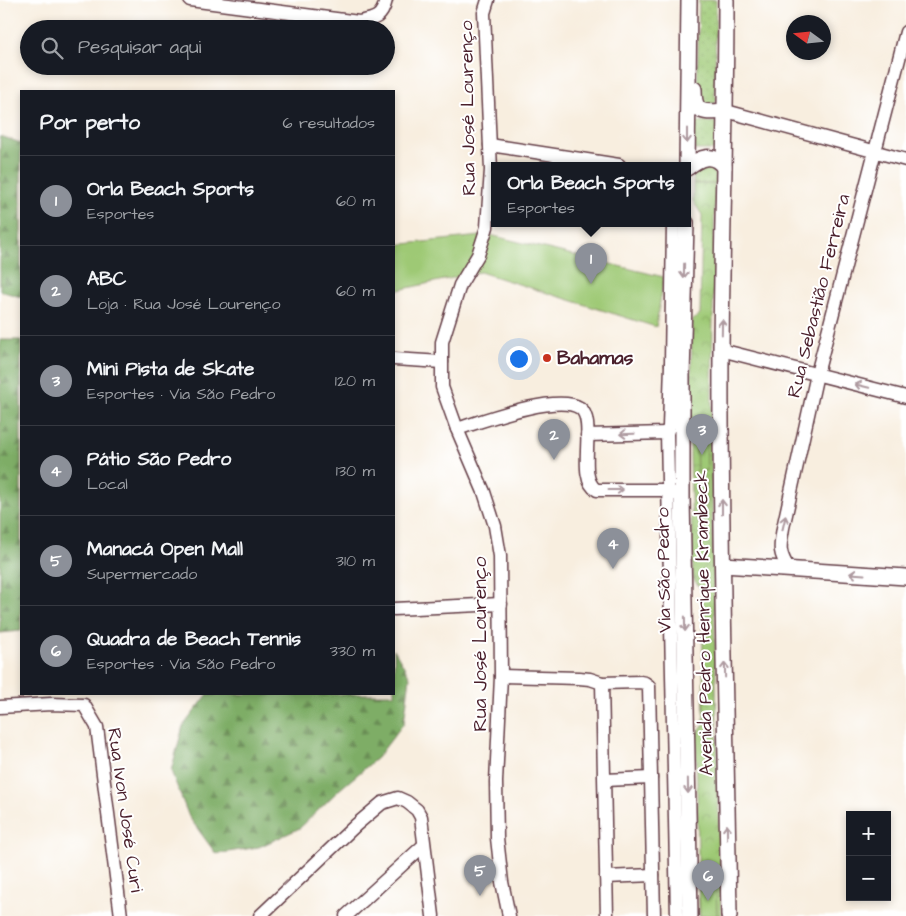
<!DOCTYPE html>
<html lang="pt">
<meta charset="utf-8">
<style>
body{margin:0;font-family:"Architects Daughter",sans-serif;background:#242831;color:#f1f3f6}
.controls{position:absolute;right:15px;bottom:15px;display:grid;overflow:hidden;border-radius:0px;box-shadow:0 2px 8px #0003}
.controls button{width:45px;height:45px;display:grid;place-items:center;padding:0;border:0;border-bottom:1px solid #363941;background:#171b24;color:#f1f3f6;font:25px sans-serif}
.compass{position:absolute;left:786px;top:15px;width:45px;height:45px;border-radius:50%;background:#171b24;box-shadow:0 2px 8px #0003;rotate:285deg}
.you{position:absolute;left:518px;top:358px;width:18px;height:18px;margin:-12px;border:4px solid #fff;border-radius:50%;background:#1a73e8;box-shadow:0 0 0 8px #1a73e833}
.badge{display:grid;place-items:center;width:32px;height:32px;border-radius:50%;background:#8c9099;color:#fff;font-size:16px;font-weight:700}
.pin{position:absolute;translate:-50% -41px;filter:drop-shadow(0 1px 2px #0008)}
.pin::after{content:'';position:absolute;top:26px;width:18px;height:15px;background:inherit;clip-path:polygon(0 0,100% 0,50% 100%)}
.popup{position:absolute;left:491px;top:162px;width:200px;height:65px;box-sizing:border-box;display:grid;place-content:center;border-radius:0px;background:#171b24;filter:drop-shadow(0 1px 4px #0005);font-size:16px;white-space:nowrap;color:#9ea1a6}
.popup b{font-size:19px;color:#f1f3f6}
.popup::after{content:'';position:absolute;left:50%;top:100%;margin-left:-10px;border:10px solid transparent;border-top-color:#171b24}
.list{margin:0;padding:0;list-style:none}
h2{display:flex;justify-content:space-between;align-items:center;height:65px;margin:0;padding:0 20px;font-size:21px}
h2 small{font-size:16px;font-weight:400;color:#9ea1a6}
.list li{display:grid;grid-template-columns:32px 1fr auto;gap:15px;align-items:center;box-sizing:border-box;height:90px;padding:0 20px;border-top:1px solid #363941}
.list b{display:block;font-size:19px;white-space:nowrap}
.list p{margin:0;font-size:16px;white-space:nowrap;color:#9ea1a6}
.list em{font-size:16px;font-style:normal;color:#9ea1a6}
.icon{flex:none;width:28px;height:28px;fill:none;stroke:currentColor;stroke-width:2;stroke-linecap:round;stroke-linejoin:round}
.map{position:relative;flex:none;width:906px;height:916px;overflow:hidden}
.search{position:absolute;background:#171b24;box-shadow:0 2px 8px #0003;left:20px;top:20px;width:375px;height:55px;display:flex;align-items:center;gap:12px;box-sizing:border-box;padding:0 18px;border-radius:28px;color:#9ea1a6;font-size:19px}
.panel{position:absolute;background:#171b24;box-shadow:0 2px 8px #0003;left:20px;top:90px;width:375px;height:605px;border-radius:0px}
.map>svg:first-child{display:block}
.grass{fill:url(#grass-dots);stroke:#747450}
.forest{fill:url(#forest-firs);stroke:#646648}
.park{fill:url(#park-crowns);stroke:#747450}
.garden{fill:#9ec975;stroke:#747450}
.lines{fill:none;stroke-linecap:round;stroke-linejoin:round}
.minor-casing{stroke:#643e46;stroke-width:15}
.major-casing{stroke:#643e46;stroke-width:18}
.minor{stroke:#fff;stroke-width:12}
.major{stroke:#fff;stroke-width:15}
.oneway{stroke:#ae9aa0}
.poi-dot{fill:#c8321e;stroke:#fff;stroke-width:2}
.labels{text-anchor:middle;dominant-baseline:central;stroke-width:4;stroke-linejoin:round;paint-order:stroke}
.street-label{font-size:19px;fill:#4a1f2b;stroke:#fff}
.poi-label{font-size:19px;font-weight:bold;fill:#4a1f2b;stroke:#fff;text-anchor:start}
</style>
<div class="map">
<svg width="906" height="916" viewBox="0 0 906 916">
<defs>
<pattern id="grass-dots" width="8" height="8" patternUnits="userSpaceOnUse" patternTransform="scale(1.25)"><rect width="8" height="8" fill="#9ec975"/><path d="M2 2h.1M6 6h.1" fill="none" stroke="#8aac65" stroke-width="1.8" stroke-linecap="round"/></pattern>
<pattern id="forest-firs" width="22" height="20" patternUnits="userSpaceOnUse" patternTransform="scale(1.25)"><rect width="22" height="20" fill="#7ead66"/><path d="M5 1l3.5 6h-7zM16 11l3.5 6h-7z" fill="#698c54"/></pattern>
<pattern id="park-crowns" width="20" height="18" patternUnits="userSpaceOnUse" patternTransform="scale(1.25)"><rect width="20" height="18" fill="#9ec975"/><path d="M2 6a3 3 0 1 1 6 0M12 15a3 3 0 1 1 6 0" fill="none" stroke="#8aac65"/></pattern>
</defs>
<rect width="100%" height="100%" fill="#fff"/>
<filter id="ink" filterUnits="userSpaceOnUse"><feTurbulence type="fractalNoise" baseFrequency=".02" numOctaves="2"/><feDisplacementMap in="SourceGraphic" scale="10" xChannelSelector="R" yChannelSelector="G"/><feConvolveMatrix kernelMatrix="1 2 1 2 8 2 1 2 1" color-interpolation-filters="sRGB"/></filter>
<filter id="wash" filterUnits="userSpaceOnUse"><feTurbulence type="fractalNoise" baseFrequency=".0096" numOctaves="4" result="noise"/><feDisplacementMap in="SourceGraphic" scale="20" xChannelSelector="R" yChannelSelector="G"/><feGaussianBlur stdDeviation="1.12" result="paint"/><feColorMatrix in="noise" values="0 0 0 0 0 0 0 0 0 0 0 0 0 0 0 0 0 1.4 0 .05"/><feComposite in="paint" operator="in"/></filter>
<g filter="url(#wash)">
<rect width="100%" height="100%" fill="#f8eedf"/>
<g class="grass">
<path d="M699 0H716L715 97H717L715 104 706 106 697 98Z"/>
<rect x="693" y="122" width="25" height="28"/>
<path d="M702 166C713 166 716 175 717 184H693L694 172Z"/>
</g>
<g class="forest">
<path d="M0 136 21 143V297L0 291Z"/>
<path d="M0 340H21V631L0 633Z"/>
<path d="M394 649 410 677 404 723 377 758 339 790 300 828 259 847 216 854 189 817 171 771 183 726 208 694H394Z"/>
</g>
<path class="park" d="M693 184H713L715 187 711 452 721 916H699L696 734 704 724 702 590 693 579 690 455 692 321 700 314 702 215 693 201Z"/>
<g class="garden">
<path d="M490 235 664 277 656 327 480 272 394 291V245Z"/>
<path d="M696 440H706L707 471H697Z"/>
<path d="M707 482V521L698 522 697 483Z"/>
<path d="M699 886H716L717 916H700Z"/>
</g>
</g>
<g filter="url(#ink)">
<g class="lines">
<defs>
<g id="minor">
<path d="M190 0 359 22C375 19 382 18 386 0"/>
<path d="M488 0 484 13 491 170 487 227 478 255 460 285 442 342V387L457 429 484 492 495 526 500 556 501 676 496 782 497 838 502 882 509 916"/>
<path d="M726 111 906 160"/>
<path d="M490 145 619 165"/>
<path d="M673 223 671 364 677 370"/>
<path d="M721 350 906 397"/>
<path d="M394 359 442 362"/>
<path d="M671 364 669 427 667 433 677 916"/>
<path d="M457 429C482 421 557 393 580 408 598 421 575 479 597 490H668L675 494"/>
<path d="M587 435 667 433"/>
<path d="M789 569C778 552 780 546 783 528L817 374 906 32"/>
<path d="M394 609 501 604"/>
<path d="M501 676 579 678 590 679 602 683 607 916"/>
<path d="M602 683 640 682 645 683 649 686 654 916"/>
<path d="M0 707 51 704 84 705 97 727 121 916"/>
<path d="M605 780 651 778"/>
<path d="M606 877 653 875"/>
<path d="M260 916 356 825 382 803 398 798 407 802 417 810 421 817 433 916"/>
<path d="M346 916 424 845"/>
</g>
<g id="major">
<path d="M726 0C726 117 722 233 721 350 720 539 726 727 729 916"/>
<path d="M694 89C694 116 704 112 726 111"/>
<path d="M687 165 689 0"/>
<path d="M687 168C700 157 713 152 724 167"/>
<path d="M686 223 682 376V498L690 916"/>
<path d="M723 565 906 577"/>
</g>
</defs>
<use href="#minor" class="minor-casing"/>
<use href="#major" class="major-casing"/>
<use href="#minor" class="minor"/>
<use href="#major" class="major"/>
</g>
<defs><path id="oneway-shaft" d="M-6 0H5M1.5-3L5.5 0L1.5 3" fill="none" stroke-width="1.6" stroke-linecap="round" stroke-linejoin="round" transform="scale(1.25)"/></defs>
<g class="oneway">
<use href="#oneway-shaft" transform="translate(687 136) rotate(90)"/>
<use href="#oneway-shaft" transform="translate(684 271) rotate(91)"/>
<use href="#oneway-shaft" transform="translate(722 327) rotate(-89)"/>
<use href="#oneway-shaft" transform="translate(862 386) rotate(-166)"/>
<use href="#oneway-shaft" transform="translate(627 434) rotate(178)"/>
<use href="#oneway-shaft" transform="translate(616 490)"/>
<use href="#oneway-shaft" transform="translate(722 507) rotate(-90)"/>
<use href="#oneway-shaft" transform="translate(784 523) rotate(-77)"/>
<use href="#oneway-shaft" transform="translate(857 574) rotate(-176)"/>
<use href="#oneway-shaft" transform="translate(685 624) rotate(89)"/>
<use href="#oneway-shaft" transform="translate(725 670) rotate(-91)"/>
<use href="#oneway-shaft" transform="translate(688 786) rotate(89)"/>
<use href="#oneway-shaft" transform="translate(727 832) rotate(-91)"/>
</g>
</g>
<circle class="poi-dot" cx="547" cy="358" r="5"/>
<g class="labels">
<g class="street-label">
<text transform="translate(468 108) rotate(-91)">Rua José Lourenço</text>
<text transform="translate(819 296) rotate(-76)">Rua Sebastião Ferreira</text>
<text transform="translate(664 570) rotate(-91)">Via São Pedro</text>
<text transform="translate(704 623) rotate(-91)">Avenida Pedro Henrique Krambeck</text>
<text transform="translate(480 644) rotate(-90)">Rua José Lourenço</text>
<text transform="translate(125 810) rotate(82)">Rua Ivon José Curi</text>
</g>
<g class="poi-label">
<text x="557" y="358">Bahamas</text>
</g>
</g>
</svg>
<div class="controls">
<button>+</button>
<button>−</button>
</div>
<svg class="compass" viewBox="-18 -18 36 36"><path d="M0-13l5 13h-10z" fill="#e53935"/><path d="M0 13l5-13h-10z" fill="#9ea1a6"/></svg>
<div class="you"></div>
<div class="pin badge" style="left:591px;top:284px">1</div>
<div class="popup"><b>Orla Beach Sports</b>Esportes</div>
<div class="pin badge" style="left:554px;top:460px">2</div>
<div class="pin badge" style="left:702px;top:455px">3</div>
<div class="pin badge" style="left:613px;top:569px">4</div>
<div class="pin badge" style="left:480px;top:896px">5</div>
<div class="pin badge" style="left:708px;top:901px">6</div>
<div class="search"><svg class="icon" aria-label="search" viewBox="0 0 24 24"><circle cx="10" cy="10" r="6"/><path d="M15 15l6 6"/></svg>Pesquisar aqui</div>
<section class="panel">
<h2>Por perto<small>6 resultados</small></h2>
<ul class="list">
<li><span class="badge">1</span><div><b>Orla Beach Sports</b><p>Esportes</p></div><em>60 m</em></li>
<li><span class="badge">2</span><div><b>ABC</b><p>Loja · Rua José Lourenço</p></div><em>60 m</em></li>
<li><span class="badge">3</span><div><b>Mini Pista de Skate</b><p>Esportes · Via São Pedro</p></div><em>120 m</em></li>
<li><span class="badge">4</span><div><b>Pátio São Pedro</b><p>Local</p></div><em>130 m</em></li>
<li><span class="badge">5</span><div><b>Manacá Open Mall</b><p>Supermercado</p></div><em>310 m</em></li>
<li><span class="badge">6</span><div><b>Quadra de Beach Tennis</b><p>Esportes · Via São Pedro</p></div><em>330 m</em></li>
</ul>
</section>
</div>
